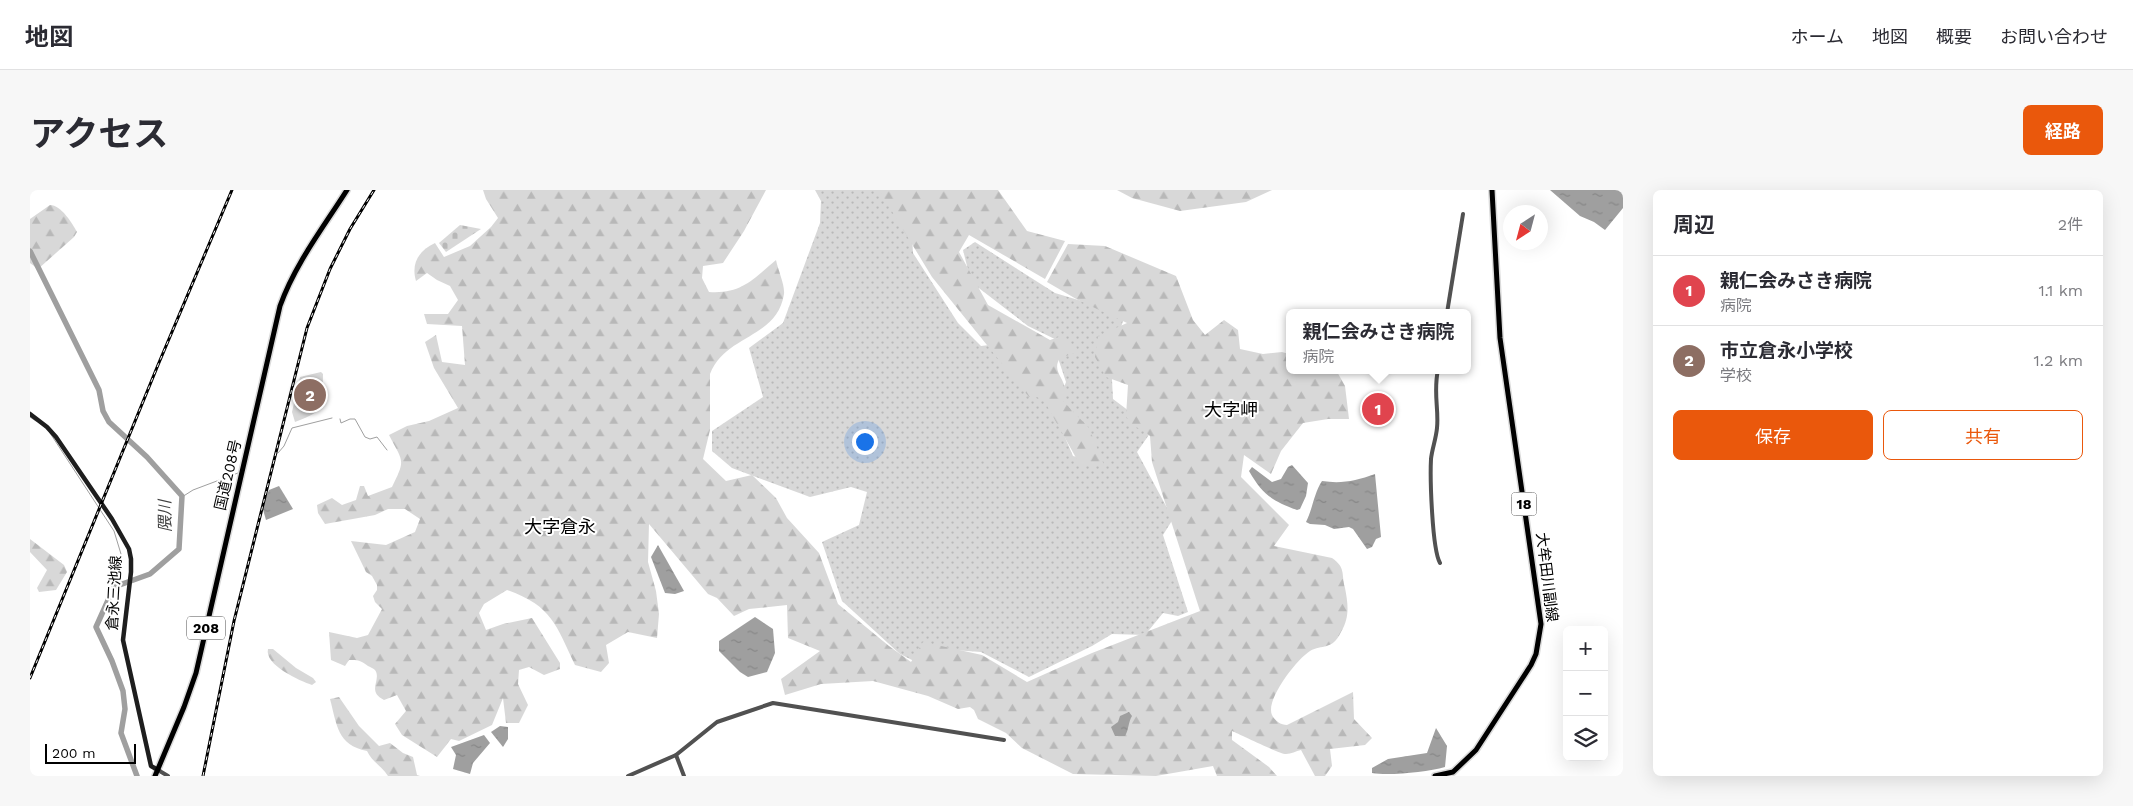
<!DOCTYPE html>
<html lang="ja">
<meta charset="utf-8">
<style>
body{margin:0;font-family:"Work Sans","Noto Sans JP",sans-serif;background:#f7f7f7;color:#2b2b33}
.controls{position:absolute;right:15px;bottom:15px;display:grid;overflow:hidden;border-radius:8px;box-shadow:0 5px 20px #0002}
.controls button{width:45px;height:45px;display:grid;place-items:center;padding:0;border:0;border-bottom:1px solid #e1e1e2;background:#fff;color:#2b2b33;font:25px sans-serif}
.compass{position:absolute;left:1473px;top:15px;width:45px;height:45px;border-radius:50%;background:#fff;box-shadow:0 5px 20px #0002;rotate:216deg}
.scale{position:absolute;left:15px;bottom:12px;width:91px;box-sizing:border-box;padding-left:5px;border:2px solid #000;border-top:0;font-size:14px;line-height:18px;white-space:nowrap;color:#000;-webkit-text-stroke:4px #fff;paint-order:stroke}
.you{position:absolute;left:834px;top:251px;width:18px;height:18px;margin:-12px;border:4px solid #fff;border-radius:50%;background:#1a73e8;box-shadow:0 0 0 8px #1a73e833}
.badge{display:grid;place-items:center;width:32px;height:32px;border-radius:50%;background:#ea580c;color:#fff;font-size:16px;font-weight:700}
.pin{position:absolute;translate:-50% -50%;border:2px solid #fff;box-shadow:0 1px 5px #0006}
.popup{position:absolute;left:1256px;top:119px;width:185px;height:65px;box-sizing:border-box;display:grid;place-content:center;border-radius:8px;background:#fff;filter:drop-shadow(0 1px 4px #0005);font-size:16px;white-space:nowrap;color:#7c7c81}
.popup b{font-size:19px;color:#2b2b33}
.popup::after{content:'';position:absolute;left:50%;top:100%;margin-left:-10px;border:10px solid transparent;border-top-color:#fff}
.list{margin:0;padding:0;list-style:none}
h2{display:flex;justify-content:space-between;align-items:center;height:65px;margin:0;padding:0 20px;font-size:21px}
h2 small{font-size:16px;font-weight:400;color:#7c7c81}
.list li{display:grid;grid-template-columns:32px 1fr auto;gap:15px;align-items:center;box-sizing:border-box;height:70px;padding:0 20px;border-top:1px solid #e1e1e2}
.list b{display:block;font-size:19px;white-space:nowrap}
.list p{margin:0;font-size:16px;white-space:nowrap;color:#7c7c81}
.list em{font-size:16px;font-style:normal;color:#7c7c81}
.actions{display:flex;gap:10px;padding:15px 20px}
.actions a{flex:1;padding:11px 0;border:1px solid #ea580c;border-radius:8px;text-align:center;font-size:18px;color:#ea580c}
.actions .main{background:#ea580c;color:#fff}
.icon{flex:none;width:28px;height:28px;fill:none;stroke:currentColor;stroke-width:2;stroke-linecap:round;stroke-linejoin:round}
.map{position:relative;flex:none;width:1593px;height:586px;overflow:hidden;border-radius:8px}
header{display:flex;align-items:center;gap:30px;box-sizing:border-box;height:70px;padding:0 25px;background:#fff;border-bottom:1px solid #e1e1e2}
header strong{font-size:24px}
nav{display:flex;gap:28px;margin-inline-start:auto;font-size:18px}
.intro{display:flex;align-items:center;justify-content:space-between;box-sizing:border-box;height:120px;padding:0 30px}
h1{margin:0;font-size:35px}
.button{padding:12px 22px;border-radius:8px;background:#ea580c;color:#fff;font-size:18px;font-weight:700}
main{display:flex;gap:30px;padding:0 30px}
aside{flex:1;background:#fff;border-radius:8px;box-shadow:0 5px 20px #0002}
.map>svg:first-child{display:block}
.grass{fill:url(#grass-dots)}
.forest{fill:url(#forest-firs)}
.cemetery{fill:url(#cemetery-stones)}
.pitch{fill:#d8d8d8}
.water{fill:url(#water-ripples)}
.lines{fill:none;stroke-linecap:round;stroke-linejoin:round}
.stream{stroke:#9f9f9f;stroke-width:1}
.river{stroke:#9f9f9f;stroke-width:5.5}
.primary-casing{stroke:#dbdbdb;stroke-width:8}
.trunk-casing{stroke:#dbdbdb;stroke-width:8}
.tertiary{stroke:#515151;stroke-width:4}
.secondary{stroke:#1e1e1e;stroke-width:4.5}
.primary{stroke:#000;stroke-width:5}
.trunk{stroke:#000;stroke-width:5}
.rail-casing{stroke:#000;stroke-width:3}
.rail{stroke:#fff;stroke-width:1;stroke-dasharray:4;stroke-linecap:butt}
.labels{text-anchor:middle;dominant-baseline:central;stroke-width:4;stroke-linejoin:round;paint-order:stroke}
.shield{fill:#fff;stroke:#4c4c4c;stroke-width:1}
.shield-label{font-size:14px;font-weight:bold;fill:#000}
.street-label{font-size:15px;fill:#000;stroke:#fff}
.water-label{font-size:16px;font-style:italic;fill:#404040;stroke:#fff}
.quarter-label{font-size:18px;fill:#000;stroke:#fff}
</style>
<header>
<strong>地図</strong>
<nav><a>ホーム</a><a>地図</a><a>概要</a><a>お問い合わせ</a></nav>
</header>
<div class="intro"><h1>アクセス</h1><a class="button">経路</a></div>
<main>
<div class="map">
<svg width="1593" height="586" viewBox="0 0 1593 586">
<defs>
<pattern id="grass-dots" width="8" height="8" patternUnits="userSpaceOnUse" patternTransform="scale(1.25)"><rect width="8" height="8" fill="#d8d8d8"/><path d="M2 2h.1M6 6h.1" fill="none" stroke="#b8b8b8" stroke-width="1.8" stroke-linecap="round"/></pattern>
<pattern id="forest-firs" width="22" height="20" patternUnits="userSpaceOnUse" patternTransform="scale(1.25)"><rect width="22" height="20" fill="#d8d8d8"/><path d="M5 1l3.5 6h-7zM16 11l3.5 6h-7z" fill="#b8b8b8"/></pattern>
<pattern id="cemetery-stones" width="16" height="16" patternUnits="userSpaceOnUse" patternTransform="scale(1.25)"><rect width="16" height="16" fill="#d8d8d8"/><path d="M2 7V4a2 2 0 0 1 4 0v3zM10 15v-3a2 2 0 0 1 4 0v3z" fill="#b8b8b8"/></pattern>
<pattern id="water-ripples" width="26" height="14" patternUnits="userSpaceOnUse" patternTransform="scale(1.25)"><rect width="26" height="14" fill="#9f9f9f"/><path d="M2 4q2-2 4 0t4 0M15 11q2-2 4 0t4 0" fill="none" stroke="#878787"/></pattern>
</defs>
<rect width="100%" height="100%" fill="#fff"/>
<path class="grass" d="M785 0H858L881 31 883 63 928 133 951 156 976 153 1015 201 1043 266 1068 272 1030 208 1036 192 1027 165 1035 154 998 136 941 92 933 60 945 52 1025 103 1095 124 1081 171 1083 209 1123 239 1107 262 1143 329 1133 345 1158 422 1148 426 1133 423 1115 445 1082 444 1062 456 999 487 951 462 896 458 886 472 870 464 812 411 792 352 829 335 837 302 821 297 780 307 702 278 682 261V241L733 207 719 158 753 133 790 33 791 11Z"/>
<g class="forest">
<path d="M453 0H736L714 41 693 73 673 76 672 88 679 102C712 104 722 90 746 70 748 80 755 95 754 104 747 149 696 144 680 184V240L673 269 696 291 722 285 746 308 757 328 789 363 808 414 859 456 881 472 893 452 952 465 997 492 1062 463 1170 421 1122 272 1120 246 1113 240 1101 235 1096 226 1098 195 1076 187 1065 167 1068 146 1097 133 1048 110 1017 92 1038 54 1075 56 1146 86 1163 130 1175 145 1194 130 1208 140 1210 159 1233 164 1252 162 1259 164V180H1306L1315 196 1319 229H1298L1273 233 1251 261 1241 284 1214 265 1211 287 1259 335 1244 356 1302 368C1316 378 1311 383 1315 398 1318 414 1320 427 1311 442 1302 461 1292 454 1280 461 1267 469 1235 510 1242 525 1245 531 1251 535 1257 535L1323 502 1324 529 1342 548 1335 555 1300 559 1302 576 1295 586H1285L1271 560C1266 561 1261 564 1256 564 1252 565 1209 544 1202 541V550L1239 577 1247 586H1187L1183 576 1126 586 1043 584 992 558 976 543 948 529 944 520 940 517 928 519 898 506 843 491 791 494 755 505 751 489 790 461 758 448 757 415 719 419 704 426 687 408 678 404 619 334 618 372 626 401 629 424 627 448 598 442 576 455 579 473 571 482 545 475C526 435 522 416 477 400L454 414 449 423 456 440 473 434 502 428 530 473V479L514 485 499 477 489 480 488 494 498 515 489 533H476L473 508 462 535 429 551 421 549 407 567 372 545 365 534 376 521 367 505 354 510C336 501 352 490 345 480 343 478 340 477 338 476 330 470 328 470 319 470L315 476 301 470 299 442 327 448 338 445 352 419 345 412 343 406 347 400V395L342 386 336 382 321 351 356 355 385 342 390 329 375 319H358L345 325 295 334 288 323 287 315 302 308 312 315 326 310 330 296H334L338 306 362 297C376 269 373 272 359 245L377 236 399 231 428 218 404 178 395 152 406 145 412 172 435 175 432 136 397 134 394 124H418L428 110 420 96 407 90 397 83 386 91C381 74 388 61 405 53L414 67 440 56 461 37 468 28 456 9Z"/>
<path d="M849 0H968L997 41 1035 51 1015 89 939 45 929 62 958 115 1020 150 1029 147 1047 158 1045 163 1030 168C1022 180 1033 187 1035 198 1036 202 1034 207 1033 211L1059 238 1074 275H1050L1015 212 1007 207H999L902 87Z"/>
<path d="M1087 0H1242L1216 12 1150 21 1102 8Z"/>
<path d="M20 15C31 15 42 33 47 42L44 47 8 79 0 73V29Z"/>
<path d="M0 349 34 375 37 382 26 400 9 402 7 398 17 380 0 362Z"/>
<path d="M238 459H243L266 478 283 488 286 492 282 495C270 491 234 475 238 459Z"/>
<path d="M309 507 329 536 349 556 360 553 373 563 383 567 387 585 390 586H358C352 576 342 572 337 561 307 555 307 535 300 509Z"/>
</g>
<path class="cemetery" d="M430 35 451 39 416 62 409 53Z"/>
<path class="pitch" d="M291 182 293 184C292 216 298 220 265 232L262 222 270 187Z"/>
<g class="water">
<path d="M1520 0H1593V18L1575 40 1564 32 1550 26Z"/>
<path d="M1262 275 1278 293 1276 306 1270 319 1267 320C1241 310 1233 305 1219 281L1222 277 1242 292 1251 289 1258 277Z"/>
<path d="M1345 284 1351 347 1346 349 1342 357 1337 359 1323 339 1319 337 1304 339 1295 335 1280 334 1276 332C1283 318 1284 303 1292 291 1311 294 1326 291 1345 284Z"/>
<path d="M249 296 263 319 236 330 232 316 239 300Z"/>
<path d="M628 355 654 401 645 404 635 403 621 367Z"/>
<path d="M725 427 743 439 745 463 737 482 718 487 710 482 689 461V451Z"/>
<path d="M1099 522 1102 526C1098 533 1099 539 1095 546H1085L1081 537 1088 532 1090 526Z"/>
<path d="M470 536 478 537V549L473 557 461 542Z"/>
<path d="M1406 538 1417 556 1415 577C1397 582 1359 586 1342 583V578L1358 569 1397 563Z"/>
<path d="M454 545 460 553 443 573 440 584 423 579 426 565 421 557Z"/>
</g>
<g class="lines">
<g class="stream">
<path d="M0 227 6 231"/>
<path d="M310 229 311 233 320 229H325L335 247 340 249 347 247 357 260"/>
<path d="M20 243 84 341 91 364 84 397"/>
<path d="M248 263 254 256 262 238 302 228"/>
<path d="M152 307 163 300 208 283"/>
</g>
<path class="river" d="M0 61 69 200 73 221 79 232 117 267 152 306 149 359 120 384 84 397 66 437 82 471 93 501 95 519 91 543 107 586"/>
<defs>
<path id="primary" d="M1405 586 1423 582 1446 560 1501 475 1506 464 1511 434 1470 148 1462 0"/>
<path id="trunk" d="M125 586 154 517 166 483 250 116C265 74 293 38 317 0"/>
</defs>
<use href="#primary" class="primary-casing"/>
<use href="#trunk" class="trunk-casing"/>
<g class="tertiary">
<path d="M1417 123 1433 24"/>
<path d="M1408 180C1403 202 1409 219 1407 238 1406 249 1402 259 1401 269 1400 288 1402 359 1410 373"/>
<path d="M646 565 654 586"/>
<path d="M128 580 138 586"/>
<path d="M598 586 646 565 687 532 743 513 974 550"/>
</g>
<path class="secondary" d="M0 224 17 237 26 247 82 329 99 359 101 369V382L93 450 121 576 128 580"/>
<use href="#primary" class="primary"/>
<use href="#trunk" class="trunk"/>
<defs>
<g id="rail">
<path d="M0 488 128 175 202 0"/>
<path d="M173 586 204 431 277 138 300 79 320 39 344 0"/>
</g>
</defs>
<use href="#rail" class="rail-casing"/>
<use href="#rail" class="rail"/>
</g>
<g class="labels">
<g class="shield">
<rect x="1481.5" y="302.5" width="25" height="23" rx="4"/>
<rect x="157" y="426.5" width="38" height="23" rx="4"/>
</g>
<g class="shield-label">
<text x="1494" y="314">18</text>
<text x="176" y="438">208</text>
</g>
<g class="street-label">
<text transform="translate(198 285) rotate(-77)">国道208号</text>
<text transform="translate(1517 387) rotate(83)">大牟田川副線</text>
<text transform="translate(84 403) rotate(-87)">倉永三池線</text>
</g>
<g class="water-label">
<text transform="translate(135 326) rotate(-91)">隈川</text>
</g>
<g class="quarter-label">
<text x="1201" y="219">大字岬</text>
<text x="530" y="336">大字倉永</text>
</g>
</g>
</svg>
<div class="controls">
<button>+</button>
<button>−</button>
<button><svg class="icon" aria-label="layers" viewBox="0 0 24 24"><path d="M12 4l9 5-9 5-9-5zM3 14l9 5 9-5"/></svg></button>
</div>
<svg class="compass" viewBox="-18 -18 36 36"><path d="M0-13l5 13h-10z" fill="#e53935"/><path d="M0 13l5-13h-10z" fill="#7c7c81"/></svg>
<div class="scale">200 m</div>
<div class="you"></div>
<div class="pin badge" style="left:1348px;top:219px;background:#e0444e">1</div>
<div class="popup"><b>親仁会みさき病院</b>病院</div>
<div class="pin badge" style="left:280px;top:205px;background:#8d6e63">2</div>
</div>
<aside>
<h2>周辺<small>2件</small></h2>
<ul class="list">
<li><span class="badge" style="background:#e0444e">1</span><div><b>親仁会みさき病院</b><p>病院</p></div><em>1.1 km</em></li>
<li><span class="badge" style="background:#8d6e63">2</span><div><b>市立倉永小学校</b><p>学校</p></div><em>1.2 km</em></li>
</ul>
<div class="actions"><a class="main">保存</a><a>共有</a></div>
</aside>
</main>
